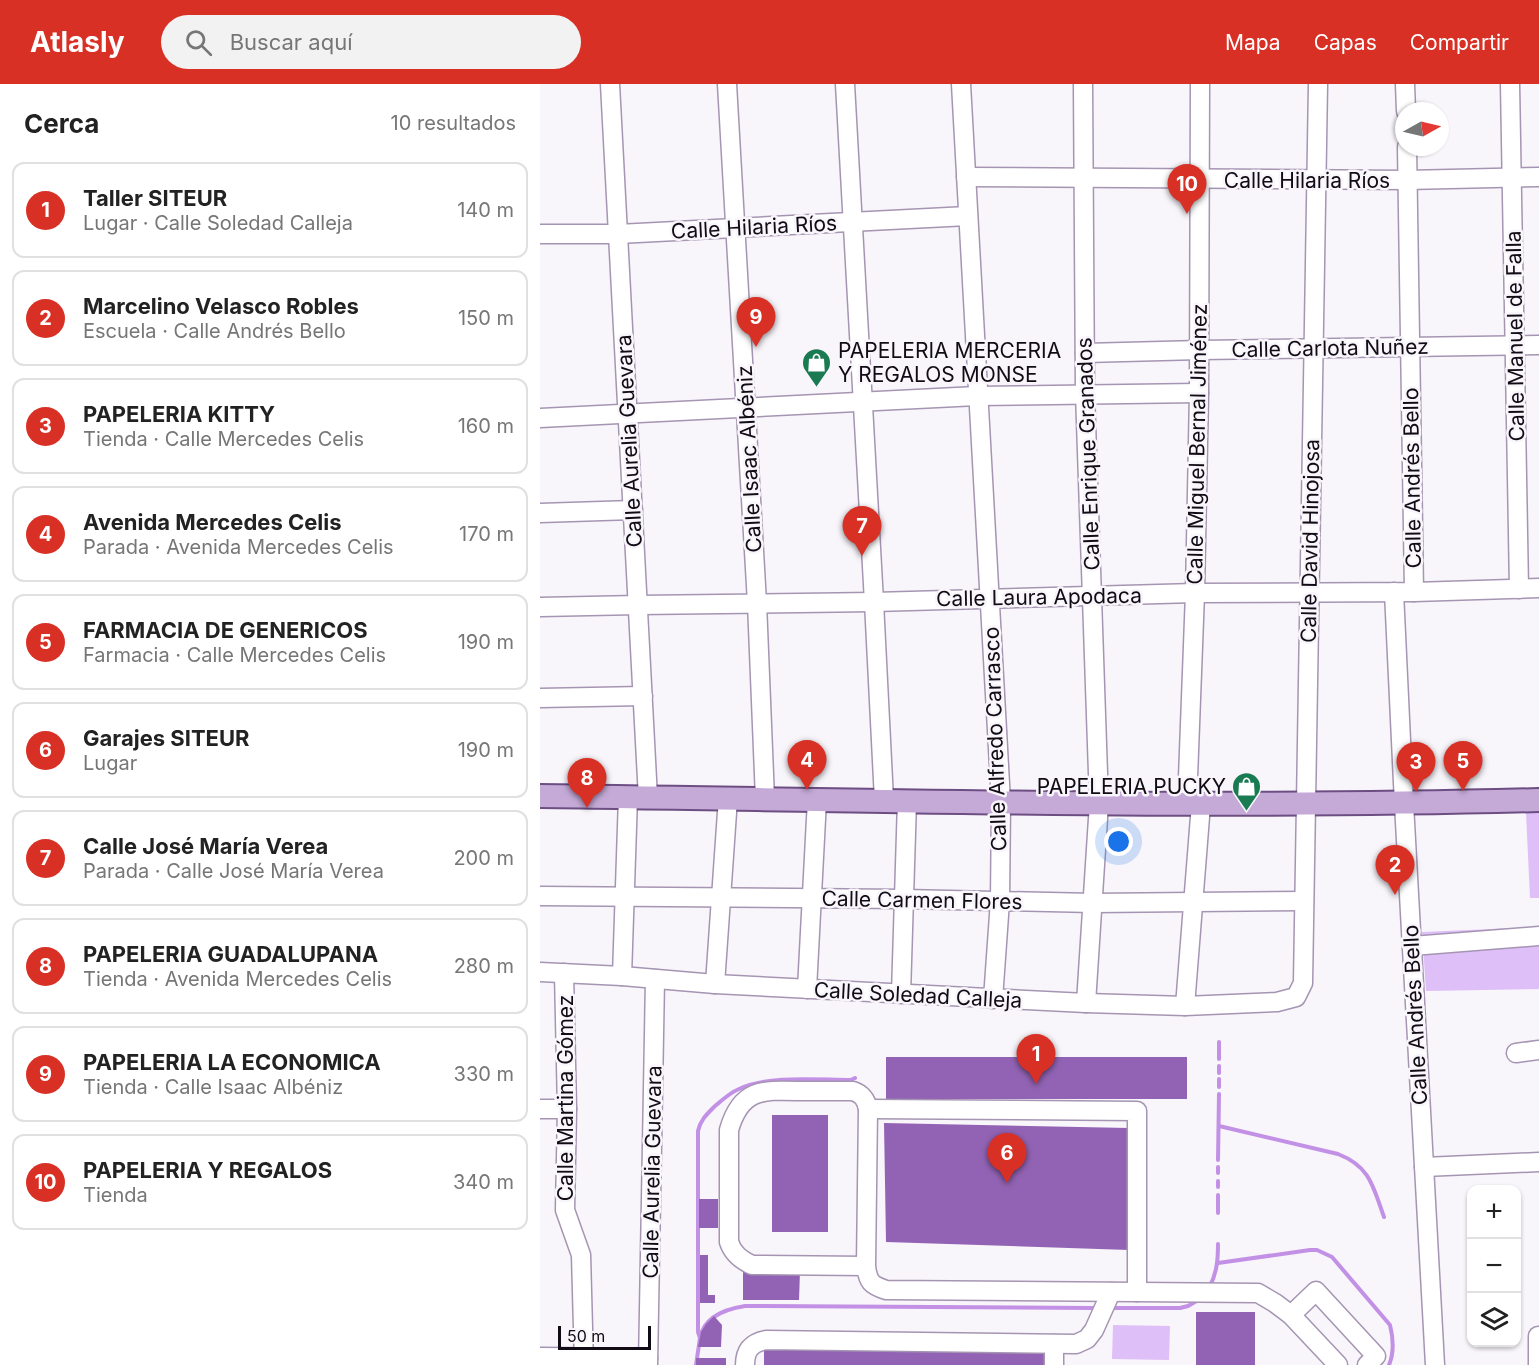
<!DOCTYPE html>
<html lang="es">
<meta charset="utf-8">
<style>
body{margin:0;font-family:Inter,sans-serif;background:#f2f2f2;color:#222}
.controls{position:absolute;right:18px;bottom:18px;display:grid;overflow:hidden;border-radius:12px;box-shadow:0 2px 4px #0004}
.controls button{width:54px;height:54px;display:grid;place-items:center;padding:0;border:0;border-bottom:2px solid #e0e0e0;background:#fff;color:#222;font:30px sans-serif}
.compass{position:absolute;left:855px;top:18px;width:54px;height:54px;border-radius:50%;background:#fff;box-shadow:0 2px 4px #0004;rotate:82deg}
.scale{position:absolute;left:18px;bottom:15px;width:93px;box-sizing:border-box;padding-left:6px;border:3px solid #110b15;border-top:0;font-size:16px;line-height:21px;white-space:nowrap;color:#110b15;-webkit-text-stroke:4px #f8f5fb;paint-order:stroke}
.you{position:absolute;left:579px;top:758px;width:21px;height:21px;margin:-15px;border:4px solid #fff;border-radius:50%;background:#1a73e8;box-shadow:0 0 0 9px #1a73e833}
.badge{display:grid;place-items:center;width:39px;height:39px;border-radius:50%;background:#d93025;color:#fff;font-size:20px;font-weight:700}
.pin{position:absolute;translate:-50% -50px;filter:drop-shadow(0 2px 3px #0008)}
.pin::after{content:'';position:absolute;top:32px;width:21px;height:18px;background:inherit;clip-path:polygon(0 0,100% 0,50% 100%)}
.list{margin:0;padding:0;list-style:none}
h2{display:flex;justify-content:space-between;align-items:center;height:78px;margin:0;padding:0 24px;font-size:26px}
h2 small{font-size:20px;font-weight:400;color:#767676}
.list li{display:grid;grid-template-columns:39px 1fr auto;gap:18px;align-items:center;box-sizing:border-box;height:96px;margin:0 12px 12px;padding:0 12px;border:2px solid #e0e0e0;border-radius:12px}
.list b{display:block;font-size:22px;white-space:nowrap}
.list p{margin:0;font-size:20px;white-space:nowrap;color:#767676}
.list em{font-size:20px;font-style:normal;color:#767676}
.icon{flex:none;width:33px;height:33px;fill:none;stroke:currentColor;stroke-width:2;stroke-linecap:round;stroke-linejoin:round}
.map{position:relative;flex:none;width:999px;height:1281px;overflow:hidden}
header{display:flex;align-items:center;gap:36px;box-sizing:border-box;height:84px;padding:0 30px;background:#d93025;color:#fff}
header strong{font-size:28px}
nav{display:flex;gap:33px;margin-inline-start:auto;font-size:21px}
.search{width:420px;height:54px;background:#f2f2f2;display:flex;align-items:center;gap:15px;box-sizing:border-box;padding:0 21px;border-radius:33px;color:#767676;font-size:22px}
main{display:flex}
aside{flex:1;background:#fff}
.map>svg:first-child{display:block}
.green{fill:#dfbff8}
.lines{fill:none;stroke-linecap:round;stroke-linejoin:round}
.stream{stroke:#c291e6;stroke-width:4}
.building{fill:#9263b4}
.minor-casing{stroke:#a595b2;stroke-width:21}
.major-casing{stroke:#6d4e83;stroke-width:26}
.minor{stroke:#fff;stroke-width:18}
.major{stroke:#c5aad8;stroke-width:22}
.labels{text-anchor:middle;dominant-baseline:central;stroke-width:5;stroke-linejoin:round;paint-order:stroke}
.street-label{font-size:21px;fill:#110b15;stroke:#f8f5fb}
.poi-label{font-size:21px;fill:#110b15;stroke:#f8f5fb;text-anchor:start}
</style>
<header>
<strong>Atlasly</strong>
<div class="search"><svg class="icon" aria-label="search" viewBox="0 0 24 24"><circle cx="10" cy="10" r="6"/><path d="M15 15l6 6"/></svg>Buscar aquí</div>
<nav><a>Mapa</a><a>Capas</a><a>Compartir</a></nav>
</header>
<main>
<aside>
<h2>Cerca<small>10 resultados</small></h2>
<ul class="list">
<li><span class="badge">1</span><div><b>Taller SITEUR</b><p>Lugar · Calle Soledad Calleja</p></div><em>140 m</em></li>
<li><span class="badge">2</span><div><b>Marcelino Velasco Robles</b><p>Escuela · Calle Andrés Bello</p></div><em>150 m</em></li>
<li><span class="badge">3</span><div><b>PAPELERIA KITTY</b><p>Tienda · Calle Mercedes Celis</p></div><em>160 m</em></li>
<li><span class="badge">4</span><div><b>Avenida Mercedes Celis</b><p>Parada · Avenida Mercedes Celis</p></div><em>170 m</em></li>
<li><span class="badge">5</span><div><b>FARMACIA DE GENERICOS</b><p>Farmacia · Calle Mercedes Celis</p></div><em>190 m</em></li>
<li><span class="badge">6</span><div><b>Garajes SITEUR</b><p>Lugar</p></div><em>190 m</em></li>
<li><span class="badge">7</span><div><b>Calle José María Verea</b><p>Parada · Calle José María Verea</p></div><em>200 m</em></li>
<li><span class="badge">8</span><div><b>PAPELERIA GUADALUPANA</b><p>Tienda · Avenida Mercedes Celis</p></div><em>280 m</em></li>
<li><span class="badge">9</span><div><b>PAPELERIA LA ECONOMICA</b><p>Tienda · Calle Isaac Albéniz</p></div><em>330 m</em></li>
<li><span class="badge">10</span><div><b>PAPELERIA Y REGALOS</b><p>Tienda</p></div><em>340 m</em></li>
</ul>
</aside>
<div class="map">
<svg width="999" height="1281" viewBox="0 0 999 1281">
<rect width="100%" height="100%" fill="#f8f5fb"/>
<g class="green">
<path d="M999 728V814H990L986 729Z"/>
<path d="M999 843V905L886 907 882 848Z"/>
<path d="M573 1241 630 1242 629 1276 572 1275Z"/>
</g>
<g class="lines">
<g class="stream">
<path d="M679 958V975"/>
<path d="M679 982V989"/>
<path d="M679 995V1003"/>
<path d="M679 1042 798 1070C831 1083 833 1103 844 1133"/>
<path d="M678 1076 679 1010"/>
<path d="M678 1083V1089"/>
<path d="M678 1097V1103"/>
<path d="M678 1111V1129"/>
<path d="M678 1179 770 1166H777L792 1173 850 1241C853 1253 854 1269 849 1281"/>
<path d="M670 1202C677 1188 678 1175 678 1160"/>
<path d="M575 1224H640L648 1222 660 1215"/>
<path d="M160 1254C164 1232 186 1225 205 1222L553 1224"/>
<path d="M156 1281 160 1254 158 1248V1047C160 1037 166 1031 173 1024 181 1017 189 1009 199 1005 229 991 278 996 311 996L315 994"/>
</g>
</g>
<g class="building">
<rect x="346" y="973" width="301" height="42"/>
<rect x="232" y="1031" width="56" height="117"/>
<path d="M344 1039 589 1044V1166L346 1158Z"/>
<rect x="159" y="1115" width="19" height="29"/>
<path d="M160 1171H168V1211H175V1219H160Z"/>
<path d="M203 1186 260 1187 259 1216H203Z"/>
<rect x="656" y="1228" width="59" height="53"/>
<path d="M174 1232 182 1241 181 1263H158L161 1248 166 1240Z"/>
<path d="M224 1263 506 1267V1281H224Z"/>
<rect x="156" y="1274" width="30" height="7"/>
</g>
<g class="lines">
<defs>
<g id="minor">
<path d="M70 0 108 714"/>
<path d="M187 0 217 519 225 715"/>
<path d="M305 0 334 518 344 716"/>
<path d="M421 0 461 718 460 817 453 915"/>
<path d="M543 0 545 309 559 719 546 919"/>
<path d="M865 0 866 27"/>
<path d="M970 0 979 505"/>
<path d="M867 63 874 508"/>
<path d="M426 93 867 96 999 93"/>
<path d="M0 150H78L428 132"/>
<path d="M545 269 660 266 999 261"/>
<path d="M0 334 437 312 659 309"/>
<path d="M0 429 93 426"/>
<path d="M854 508 864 720 895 1281"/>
<path d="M0 523 98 521 334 518 655 509 874 508 999 504"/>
<path d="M0 614 103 612"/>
<path d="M647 720 655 509 659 309 660 0"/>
<path d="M0 812 364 815 553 819 764 817"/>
<path d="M872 862 999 852"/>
<path d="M0 888 82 892 175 900 546 919 645 922 737 918 756 913 763 899 778 0"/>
<path d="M24 889 27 1025 25 1126 41 1171 44 1281"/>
<path d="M82 892 88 713"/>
<path d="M175 900 188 714"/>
<path d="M267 905 277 716"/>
<path d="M361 910 367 717"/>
<path d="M645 922 661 720"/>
<path d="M976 969 999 966"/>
<path d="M0 1025H27"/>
<path d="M328 1025 597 1027V1208"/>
<path d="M884 1083 999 1078"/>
<path d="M326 1182 212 1181C201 1176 193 1170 189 1158V1046C201 1004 223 1006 260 1007 277 1007 295 1007 313 1007 322 1010 326 1015 328 1025L326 1182C328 1198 331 1201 346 1206L718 1209 735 1219 751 1231 798 1281"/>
<path d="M751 1231 776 1207 836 1272 827 1281"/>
<path d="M0 1273 108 1274"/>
<path d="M108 1281 115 895"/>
<path d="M205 1281C205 1266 211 1259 226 1256L536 1260 547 1255 554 1246 571 1208"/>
<path d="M514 1281V1260"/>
<path d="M998 1281V1252"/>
</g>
<path id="major" d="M0 712C333 716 666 725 999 716"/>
</defs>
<use href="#minor" class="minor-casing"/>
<use href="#major" class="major-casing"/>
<use href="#minor" class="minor"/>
<use href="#major" class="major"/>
</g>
<defs>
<symbol id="shop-pin" viewBox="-11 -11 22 30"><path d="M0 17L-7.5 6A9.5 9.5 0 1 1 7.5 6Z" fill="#1a7b52" stroke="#f8f5fb"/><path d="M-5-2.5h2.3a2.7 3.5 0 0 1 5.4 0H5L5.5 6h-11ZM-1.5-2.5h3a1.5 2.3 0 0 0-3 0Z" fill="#fff"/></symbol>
</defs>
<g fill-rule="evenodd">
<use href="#shop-pin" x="260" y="262" width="33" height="45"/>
<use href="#shop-pin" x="690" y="686" width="33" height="45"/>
</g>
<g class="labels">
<g class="street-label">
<text x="767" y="96">Calle Hilaria Ríos</text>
<text transform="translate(214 143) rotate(-3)">Calle Hilaria Ríos</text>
<text transform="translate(975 252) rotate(-91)">Calle Manuel de Falla</text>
<text transform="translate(790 264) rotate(-1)">Calle Carlota Nuñez</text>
<text transform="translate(89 357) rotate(-93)">Calle Aurelia Guevara</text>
<text transform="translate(657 360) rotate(-89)">Calle Miguel Bernal Jiménez</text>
<text transform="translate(548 370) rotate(-92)">Calle Enrique Granados</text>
<text transform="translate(209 375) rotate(-93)">Calle Isaac Albéniz</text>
<text transform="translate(872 394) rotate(-91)">Calle Andrés Bello</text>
<text transform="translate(770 457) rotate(-89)">Calle David Hinojosa</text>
<text transform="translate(499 513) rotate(-1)">Calle Laura Apodaca</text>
<text transform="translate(455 655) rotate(-92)">Calle Alfredo Carrasco</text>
<text transform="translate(382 816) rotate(1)">Calle Carmen Flores</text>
<text transform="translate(378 911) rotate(3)">Calle Soledad Calleja</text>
<text transform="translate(875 931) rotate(-93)">Calle Andrés Bello</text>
<text transform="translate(25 1014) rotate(-90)">Calle Martina Gómez</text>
<text transform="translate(112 1088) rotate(-89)">Calle Aurelia Guevara</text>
</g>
<g class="poi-label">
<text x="298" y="266">PAPELERIA MERCERIA<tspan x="298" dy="24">Y REGALOS MONSE</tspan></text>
<text x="686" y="702" text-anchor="end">PAPELERIA PUCKY</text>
</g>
</g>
</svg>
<div class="controls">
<button>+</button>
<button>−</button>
<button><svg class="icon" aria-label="layers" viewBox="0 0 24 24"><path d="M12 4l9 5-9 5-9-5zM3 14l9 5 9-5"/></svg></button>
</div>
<svg class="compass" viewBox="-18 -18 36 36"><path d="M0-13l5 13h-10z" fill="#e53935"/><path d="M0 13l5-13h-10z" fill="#767676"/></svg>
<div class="scale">50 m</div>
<div class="you"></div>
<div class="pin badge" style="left:496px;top:1000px">1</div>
<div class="pin badge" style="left:855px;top:811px">2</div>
<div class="pin badge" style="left:876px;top:708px">3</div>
<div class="pin badge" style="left:267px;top:706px">4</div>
<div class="pin badge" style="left:923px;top:707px">5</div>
<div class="pin badge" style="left:467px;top:1099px">6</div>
<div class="pin badge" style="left:322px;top:472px">7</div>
<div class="pin badge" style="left:47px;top:724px">8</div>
<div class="pin badge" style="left:216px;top:263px">9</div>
<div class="pin badge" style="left:647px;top:130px">10</div>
</div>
</main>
